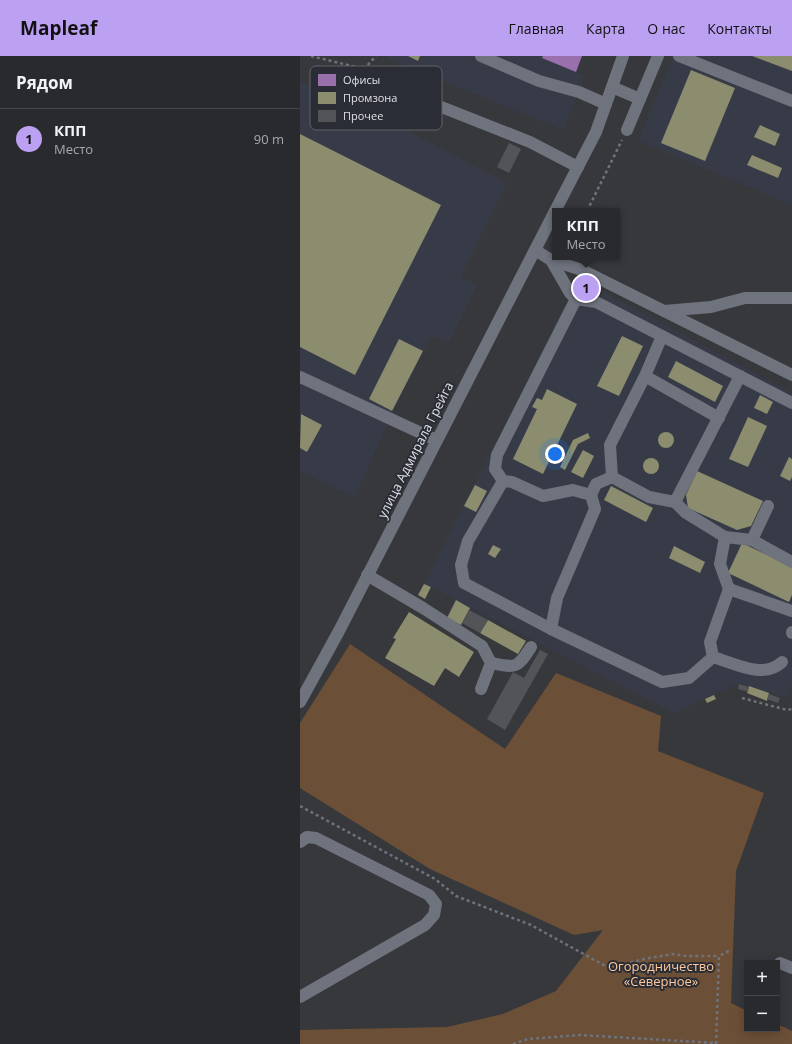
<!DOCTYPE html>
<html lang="ru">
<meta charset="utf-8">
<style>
body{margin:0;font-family:"Open Sans",sans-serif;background:#353639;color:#f1f3f6}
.controls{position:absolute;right:12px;bottom:12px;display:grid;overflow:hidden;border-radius:0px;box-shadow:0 2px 10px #0003}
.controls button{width:36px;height:36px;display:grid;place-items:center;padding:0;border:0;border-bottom:1px solid #454649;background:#292a2d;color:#f1f3f6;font:20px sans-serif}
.you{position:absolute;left:255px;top:398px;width:14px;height:14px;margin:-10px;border:3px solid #fff;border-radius:50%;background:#1a73e8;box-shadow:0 0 0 6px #1a73e833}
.badge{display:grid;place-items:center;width:26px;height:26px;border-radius:50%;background:#bca0f2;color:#111;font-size:13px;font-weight:700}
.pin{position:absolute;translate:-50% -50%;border:2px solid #fff;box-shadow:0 1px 4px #0006}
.popup{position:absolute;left:252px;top:152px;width:68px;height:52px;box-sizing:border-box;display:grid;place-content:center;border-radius:0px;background:#292a2d;filter:drop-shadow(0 1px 3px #0005);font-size:13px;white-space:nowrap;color:#a5a7aa}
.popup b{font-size:15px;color:#f1f3f6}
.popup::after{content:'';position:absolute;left:50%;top:100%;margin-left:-8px;border:8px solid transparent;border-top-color:#292a2d}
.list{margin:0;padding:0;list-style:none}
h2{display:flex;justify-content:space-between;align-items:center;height:52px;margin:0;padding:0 16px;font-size:17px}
h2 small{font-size:13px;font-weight:400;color:#a5a7aa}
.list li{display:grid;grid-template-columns:26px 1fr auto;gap:12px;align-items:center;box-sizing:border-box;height:60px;padding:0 16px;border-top:1px solid #454649}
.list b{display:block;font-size:15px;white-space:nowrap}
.list p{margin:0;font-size:13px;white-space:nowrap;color:#a5a7aa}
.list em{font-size:13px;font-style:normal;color:#a5a7aa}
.map{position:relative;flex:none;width:492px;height:988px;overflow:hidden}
header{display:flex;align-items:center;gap:24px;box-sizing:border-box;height:56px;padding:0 20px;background:#bca0f2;color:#111}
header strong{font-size:19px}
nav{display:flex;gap:22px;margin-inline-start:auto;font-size:14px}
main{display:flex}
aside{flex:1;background:#292a2d}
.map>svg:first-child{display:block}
.built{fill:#373b48}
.green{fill:#6c4f37}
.offices{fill:#9970ab}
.industry{fill:#8c8c6e}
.building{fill:#525457}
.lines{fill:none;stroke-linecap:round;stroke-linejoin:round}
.path{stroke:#6f727a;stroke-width:2.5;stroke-dasharray:3 3;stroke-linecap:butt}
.minor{stroke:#6f737e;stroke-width:12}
.labels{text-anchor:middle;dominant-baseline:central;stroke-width:4;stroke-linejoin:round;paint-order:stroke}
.street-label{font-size:13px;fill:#dee0e5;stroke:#2a2d35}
.park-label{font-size:13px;fill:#ffc89b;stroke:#2a2d35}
.key{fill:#2a2d35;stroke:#60636a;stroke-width:1}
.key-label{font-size:11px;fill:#dee0e5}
</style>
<header>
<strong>Mapleaf</strong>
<nav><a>Главная</a><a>Карта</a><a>О нас</a><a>Контакты</a></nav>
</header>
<main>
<aside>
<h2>Рядом<small></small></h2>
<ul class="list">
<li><span class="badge">1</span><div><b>КПП</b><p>Место</p></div><em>90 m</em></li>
</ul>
</aside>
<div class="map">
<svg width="492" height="988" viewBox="0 0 492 988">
<rect width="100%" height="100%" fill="#37383c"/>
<g class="built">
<path d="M88 0H282L276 16 285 20 263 74 87 2Z"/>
<path d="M373 0H492V149L338 85Z"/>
<path d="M0 25 46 42 207 127 161 220 177 229 149 286 131 280 90 362 55 441 0 416Z"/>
<path d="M278 222 492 337V630L486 642 440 627 374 657 125 528Z"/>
</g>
<path class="green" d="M50 588 205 693 256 617 361 660 358 695 464 737 436 815 431 947 447 955V973H477V968L492 975V988H0V974L147 971 203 958 256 935 303 874 274 879 130 813 0 732V667Z"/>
<path class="offices" d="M243 0H282L276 16 242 2Z"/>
<g class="industry">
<path d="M108 0H120L118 5Z"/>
<path d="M452 0H492V15Z"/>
<path d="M391 14 435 32 405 105 361 87Z"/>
<path d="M460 69 480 78 475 90 454 81Z"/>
<path d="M0 78 141 149 55 319 0 291Z"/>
<path d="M452 99 482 112 478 122 447 109Z"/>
<path d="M278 222 298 233 294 241 274 230Z"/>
<path d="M322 280 343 290 319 340 297 330Z"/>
<path d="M99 283 123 295 92 355 69 343Z"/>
<path d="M376 305 423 330 415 346 368 321Z"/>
<path d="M247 333 277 348 243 418 213 403 237 353 232 351 237 342 242 344Z"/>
<path d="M460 339 473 346 467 358 454 352Z"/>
<path d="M1 358 22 369 7 396 0 392Z"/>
<path d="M448 361 467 370 448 411 429 403Z"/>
<circle cx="366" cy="384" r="8"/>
<path d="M288 377 290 382 278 388 265 414 260 411 273 384Z"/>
<path d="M283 394 294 400 283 422 271 416Z"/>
<path d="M489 401 492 403V421L490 425 480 420Z"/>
<circle cx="351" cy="410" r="8"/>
<path d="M397 415 463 445 451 470 437 474 388 452 386 439Z"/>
<path d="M175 429 187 435 176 456 164 450Z"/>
<path d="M311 430 353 452 346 466 304 444Z"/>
<path d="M442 487 492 511V539L489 546 428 517Z"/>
<path d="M193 489 201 493 195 502 188 498Z"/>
<path d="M374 490 405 506 400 517 369 502Z"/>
<path d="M124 528 131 531 125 543 118 539Z"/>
<path d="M156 544 170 552 161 569 147 562Z"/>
<path d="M109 556 174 596 159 621 145 612 134 630 85 602 96 583 93 582Z"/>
<path d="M188 564 226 585 218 598 180 577Z"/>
<path d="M449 630 469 637 467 645 447 637Z"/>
<path d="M414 639 416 643 407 647 405 643Z"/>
</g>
<g class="building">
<path d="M89 10 107 19 96 44 77 36Z"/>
<path d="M209 87 221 93 209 117 197 111Z"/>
<path d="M169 554 188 564 180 577 162 567Z"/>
<path d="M240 594 248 598 205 674 187 663 213 616 224 622Z"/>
<path d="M439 628 449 631 448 636 438 633Z"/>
<path d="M469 638 480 642 478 647 467 643Z"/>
</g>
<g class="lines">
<g class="path">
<path d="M11 0 64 13 76 0"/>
<path d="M287 155 322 84"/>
<path d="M442 642 487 654 492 653"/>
<path d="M0 750 135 823 156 840 231 869 309 912 344 903 372 898 386 900H419"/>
<path d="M213 988 228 983 280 979 416 987"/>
<path d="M416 988 419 900 429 895"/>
</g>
<g class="minor">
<path d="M181 0 239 25 279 36 306 48"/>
<path d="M379 0 492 45"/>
<path d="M312 31 340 43"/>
<path d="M111 39 230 86 278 111"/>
<path d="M327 74 358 0"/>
<path d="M255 155 296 76 323 0"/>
<path d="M235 194 251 204 270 237 276 243 296 246 492 347"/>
<path d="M251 204 282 214 492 319"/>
<path d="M276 243 197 399 195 413 203 425 168 485 161 509 164 527 251 573 362 626 389 622 413 601"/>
<path d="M364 255 411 251 445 242H492"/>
<path d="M362 280 345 320 310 389 312 421 349 441 375 446 386 457 425 481 420 508 429 533"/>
<path d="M345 320 419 362"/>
<path d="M0 321 136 384"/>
<path d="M203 425 212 426 243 440 273 434 291 439 296 428 312 421"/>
<path d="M375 446 440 320"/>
<path d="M425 481 452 484 492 506"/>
<path d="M452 484 468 450"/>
<path d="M67 519 123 552 182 590 191 607 181 633"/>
<path d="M251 573 257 542 295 453 291 439"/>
<path d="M492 577V576"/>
<path d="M482 606C464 624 434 607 413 601L410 586 429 533 492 555"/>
<path d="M191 607C216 612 217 613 231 591"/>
<path d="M0 646 39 575 255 155"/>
<path d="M0 786 7 781 16 782 129 839 136 848 134 859 125 869 0 941"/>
<path d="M480 907 492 912"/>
</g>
</g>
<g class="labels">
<g class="street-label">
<text transform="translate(115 394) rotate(-63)">улица Адмирала Грейга</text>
</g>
<g class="park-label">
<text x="361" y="910">Огородничество<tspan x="361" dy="15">«Северное»</tspan></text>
</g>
</g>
<rect x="10" y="10" width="132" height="64" rx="6" class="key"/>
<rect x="18" y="18" width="18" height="12" fill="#9970ab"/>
<rect x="18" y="36" width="18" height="12" fill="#8c8c6e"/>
<rect x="18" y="54" width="18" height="12" fill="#525457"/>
<g class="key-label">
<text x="43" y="28">Офисы</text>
<text x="43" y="46">Промзона</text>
<text x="43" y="64">Прочее</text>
</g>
</svg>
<div class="controls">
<button>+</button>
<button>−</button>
</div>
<div class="you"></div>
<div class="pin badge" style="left:286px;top:232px">1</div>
<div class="popup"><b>КПП</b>Место</div>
</div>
</main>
